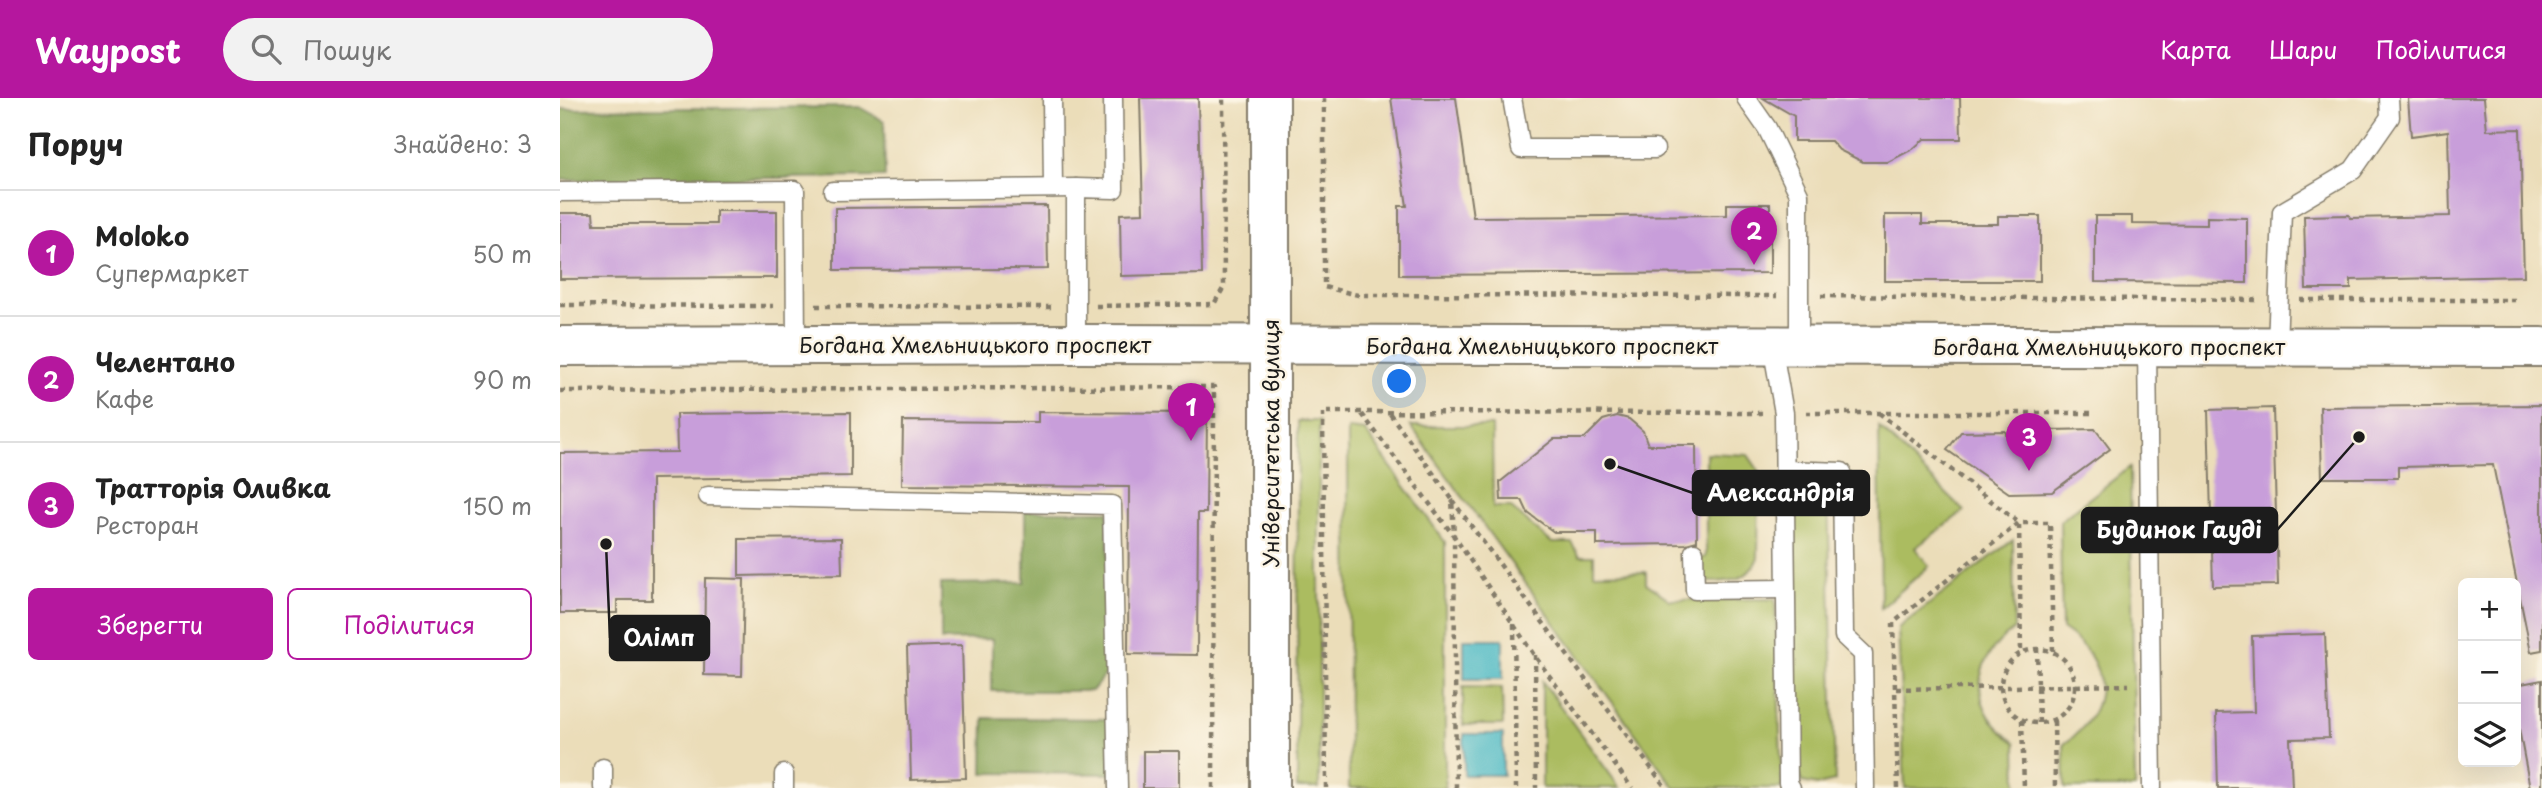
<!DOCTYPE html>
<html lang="uk">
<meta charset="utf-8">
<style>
body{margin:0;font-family:"Playpen Sans",sans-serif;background:#f2f2f2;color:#222}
.controls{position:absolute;right:21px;bottom:21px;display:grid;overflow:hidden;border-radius:10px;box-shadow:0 7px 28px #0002}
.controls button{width:63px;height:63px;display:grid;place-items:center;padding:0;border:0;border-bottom:2px solid #e0e0e0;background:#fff;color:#222;font:35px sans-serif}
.you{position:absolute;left:840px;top:284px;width:24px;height:24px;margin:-18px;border:5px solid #fff;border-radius:50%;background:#1a73e8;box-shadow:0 0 0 10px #1a73e833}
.badge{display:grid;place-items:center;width:46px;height:46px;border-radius:50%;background:#b5179e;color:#fff;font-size:23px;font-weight:700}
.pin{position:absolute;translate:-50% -58px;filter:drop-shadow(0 2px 4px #0008)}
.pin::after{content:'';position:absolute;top:37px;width:24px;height:21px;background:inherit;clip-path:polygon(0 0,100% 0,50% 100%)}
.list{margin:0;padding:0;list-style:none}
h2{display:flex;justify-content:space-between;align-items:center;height:91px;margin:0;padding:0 28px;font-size:30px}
h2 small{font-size:23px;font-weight:400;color:#767676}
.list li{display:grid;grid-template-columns:46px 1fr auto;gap:21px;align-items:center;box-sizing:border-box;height:126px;padding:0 28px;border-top:2px solid #e0e0e0}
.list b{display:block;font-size:26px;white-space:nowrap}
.list p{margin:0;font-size:23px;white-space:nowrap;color:#767676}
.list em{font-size:23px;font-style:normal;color:#767676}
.actions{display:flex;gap:14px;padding:21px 28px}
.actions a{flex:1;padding:16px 0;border:2px solid #b5179e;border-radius:10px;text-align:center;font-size:24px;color:#b5179e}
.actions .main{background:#b5179e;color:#fff}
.icon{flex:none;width:38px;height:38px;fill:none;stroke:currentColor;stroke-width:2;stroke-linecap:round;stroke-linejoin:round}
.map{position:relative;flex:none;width:1982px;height:690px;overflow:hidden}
header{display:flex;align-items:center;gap:42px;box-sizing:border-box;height:98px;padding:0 35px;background:#b5179e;color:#fff}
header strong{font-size:33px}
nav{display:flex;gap:38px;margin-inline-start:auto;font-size:24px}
.search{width:490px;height:63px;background:#f2f2f2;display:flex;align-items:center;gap:18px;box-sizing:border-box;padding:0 24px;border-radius:38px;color:#767676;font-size:26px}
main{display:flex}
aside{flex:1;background:#fff}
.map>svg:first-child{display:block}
.green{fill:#abbc60;stroke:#646c3e;stroke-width:2}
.forest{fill:#88a456;stroke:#526039;stroke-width:2}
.water{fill:#4bb9c5;stroke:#346a70;stroke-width:2}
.building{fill:#c89eda}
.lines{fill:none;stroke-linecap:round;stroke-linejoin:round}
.service-casing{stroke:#847c6a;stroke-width:21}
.secondary-casing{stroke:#847c6a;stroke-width:42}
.primary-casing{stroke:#847c6a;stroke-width:42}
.path{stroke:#847c6a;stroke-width:4.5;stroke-dasharray:5 5;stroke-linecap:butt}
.service{stroke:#fff;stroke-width:18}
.secondary{stroke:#fff;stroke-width:38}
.primary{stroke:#fff;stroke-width:38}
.labels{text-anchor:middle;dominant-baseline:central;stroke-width:5;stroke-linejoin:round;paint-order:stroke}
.street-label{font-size:21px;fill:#1c1c1c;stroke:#fcf5e5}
.leader{fill:none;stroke:#1c1c1c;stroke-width:2.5}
.callout-dot{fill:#1c1c1c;stroke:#fcf5e5;stroke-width:2.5}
.callout{fill:#1c1c1c;stroke:#1c1c1c;stroke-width:2.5}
.callout-label{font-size:23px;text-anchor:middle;font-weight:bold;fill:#fff}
</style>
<header>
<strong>Waypost</strong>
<div class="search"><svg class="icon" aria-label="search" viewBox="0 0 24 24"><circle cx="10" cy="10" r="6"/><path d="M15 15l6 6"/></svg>Пошук</div>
<nav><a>Карта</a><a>Шари</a><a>Поділитися</a></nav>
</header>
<main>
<aside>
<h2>Поруч<small>Знайдено: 3</small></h2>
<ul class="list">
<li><span class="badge">1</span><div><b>Moloko</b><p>Супермаркет</p></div><em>50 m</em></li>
<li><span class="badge">2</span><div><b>Челентано</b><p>Кафе</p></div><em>90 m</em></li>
<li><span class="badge">3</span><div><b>Тратторія Оливка</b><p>Ресторан</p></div><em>150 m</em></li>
</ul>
<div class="actions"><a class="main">Зберегти</a><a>Поділитися</a></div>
</aside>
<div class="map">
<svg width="1982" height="690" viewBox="0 0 1982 690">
<rect width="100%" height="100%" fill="#fcf5e5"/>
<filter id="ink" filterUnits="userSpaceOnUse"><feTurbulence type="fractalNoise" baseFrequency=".0143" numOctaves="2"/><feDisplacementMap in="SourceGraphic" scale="14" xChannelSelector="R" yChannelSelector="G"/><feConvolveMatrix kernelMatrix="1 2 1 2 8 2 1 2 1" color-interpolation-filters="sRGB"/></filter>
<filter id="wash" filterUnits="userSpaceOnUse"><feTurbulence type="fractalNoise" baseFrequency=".00686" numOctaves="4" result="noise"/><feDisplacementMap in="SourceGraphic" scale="28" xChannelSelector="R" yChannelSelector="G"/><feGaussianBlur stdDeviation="1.57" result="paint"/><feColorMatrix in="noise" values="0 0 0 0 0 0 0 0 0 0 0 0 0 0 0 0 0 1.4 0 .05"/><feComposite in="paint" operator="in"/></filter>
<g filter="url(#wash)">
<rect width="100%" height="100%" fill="#ebddb9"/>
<g class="green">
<path d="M738 323H759V690H737Z"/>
<path d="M851 328H932L933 409H950L992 445H1012L1020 458H1034V475L1086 474V485L1110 502 1215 501 1222 690H1115Z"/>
<path d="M1319 329 1404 413 1355 450 1369 468 1321 510Z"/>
<path d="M788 331 805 333 885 444V690H789Z"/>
<path d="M1146 355 1188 357 1199 373 1198 460C1186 487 1166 483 1141 484V460L1146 459Z"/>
<path d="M1570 369 1575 690H1505L1504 646C1552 612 1552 563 1502 531L1500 423Z"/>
<path d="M1250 388 1268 395 1275 683 1258 687 1242 684 1237 670 1232 397Z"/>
<path d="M1453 442 1454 531C1408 565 1409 612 1456 645L1457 690H1345L1338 530Z"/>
<path d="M982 583 1060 690H982Z"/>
<path d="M903 589 942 590 943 627H903Z"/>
</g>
<g class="forest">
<path d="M299 9 324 23 325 79 0 82V11Z"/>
<path d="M465 413H548L549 572 532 593H432V541L381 542V486L465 485Z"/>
<path d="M424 620 552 621V676L423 675Z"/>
</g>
<g class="water">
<rect x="904" y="541" width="39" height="40"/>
<rect x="904" y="636" width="39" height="41"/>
</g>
<g id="blocks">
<g class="building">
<path d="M580 0H638L642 176 561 178 560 116 583 115Z"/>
<path d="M831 0H896L913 119 1167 117V106H1210V175L839 177V108H847Z"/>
<path d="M1203 0H1400L1401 41H1364L1353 51 1328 64H1303L1279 52 1271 43H1234V18Z"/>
<path d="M1848 0H1924L1927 32 1960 31 1964 178 1791 182V191H1746L1744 118 1789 117 1790 120 1890 118 1888 33 1851 38Z"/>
<path d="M487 108 488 171 275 172V110Z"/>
<path d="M156 113H217V180L0 181V115H33L34 126H156Z"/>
<path d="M1325 117H1362V126H1438V118H1480V183H1325Z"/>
<path d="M1535 118H1572V126L1647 127V119L1687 120V185L1535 184Z"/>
<path d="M1982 307V552L1971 554 1933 367 1838 369V380H1762L1760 309Z"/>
<path d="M1713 310 1718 487 1653 488 1648 312Z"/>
<path d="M291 314V378L92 381V502H57V515H0V355L117 354 116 316Z"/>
<path d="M478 314 647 315 646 415H638L637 557 568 556 569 389 342 387 343 323 478 324Z"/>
<path d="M1057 318 1069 321 1083 333 1088 347H1136L1137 443 1126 446 1037 447V434H994L968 415 962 402H941L940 384 994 341H1024L1043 322Z"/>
<path d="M1535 331 1550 351 1492 394 1449 395 1387 352 1401 334 1445 333 1450 347H1485L1492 332Z"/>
<path d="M281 440 282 476 179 478V441Z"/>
<path d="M145 480 184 481 182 578 144 577Z"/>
<path d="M1765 536 1769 640 1730 641 1732 690H1658L1656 615 1694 614 1692 538Z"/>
<path d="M402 547 406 680 351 682 347 549Z"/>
<path d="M1982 582V690H1970L1956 615V587Z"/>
<rect x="583" y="653" width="36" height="37"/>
</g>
</g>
</g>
<g filter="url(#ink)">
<use href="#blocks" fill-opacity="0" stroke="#847c6a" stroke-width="2"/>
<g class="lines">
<defs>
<g id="service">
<path d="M492 0 493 90"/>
<path d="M952 0 961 51H1095"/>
<path d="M1186 0 1207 30 1239 96V248"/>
<path d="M273 93 516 90"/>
<path d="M0 94 235 92 236 247"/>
<path d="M516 246V90L554 91 553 0"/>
<path d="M1212 247 1224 315 1228 685 1231 690"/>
<path d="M1587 248 1592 690"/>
<path d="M1717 248 1722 114 1793 72 1830 19 1829 0"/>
<path d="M1225 372 1282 374 1284 538 1303 556 1305 690"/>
<path d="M148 398 552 407 558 690"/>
<path d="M1134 454 1135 492 1225 491"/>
<path d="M43 670V690"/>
<path d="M224 676V690"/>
</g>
<path id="secondary" d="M0 248 516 246 1982 249"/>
<path id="primary" d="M710 690V0"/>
</defs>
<use href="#service" class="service-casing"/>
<use href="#secondary" class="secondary-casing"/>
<use href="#primary" class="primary-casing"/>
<g class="path">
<path d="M764 0V189L798 197 1217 198"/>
<path d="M1261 198 1696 202"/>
<path d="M1740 202H1958"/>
<path d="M0 207 213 208"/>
<path d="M256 208 493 209"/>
<path d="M536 208 654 206 664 189 663 0"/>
<path d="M0 293 654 289 653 690"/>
<path d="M1246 315H1536"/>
<path d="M1319 315 1459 425 1461 554"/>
<path d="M802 316 894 438 896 690"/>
<path d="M830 316 892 401 894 438 974 557 1072 690"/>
<path d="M892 402 1106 690"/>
<path d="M954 526 956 690"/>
<path d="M1477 550 1479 626"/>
<circle cx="1478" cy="588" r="37"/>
<path d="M975 557 976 690"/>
<path d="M1336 591 1569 587"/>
<path d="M1462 622 1464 690"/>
<path d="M1494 623 1495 690"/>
<path d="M766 690 763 314 1202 315"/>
<path d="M1338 690 1333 525 1459 425H1490L1493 553"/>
</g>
<use href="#service" class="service"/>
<use href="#secondary" class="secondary"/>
<use href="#primary" class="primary"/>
</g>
</g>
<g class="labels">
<g class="street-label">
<text x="415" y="246">Богдана Хмельницького проспект</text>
<text x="982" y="247">Богдана Хмельницького проспект</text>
<text x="1549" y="248">Богдана Хмельницького проспект</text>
<text transform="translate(710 345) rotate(-90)">Університетська вулиця</text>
</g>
</g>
<path class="leader" d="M1050 366L1133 395M1799 339L1717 432M46 446L50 540"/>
<g class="callout-dot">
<circle cx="1050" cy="366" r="7"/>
<circle cx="1799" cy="339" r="7"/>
<circle cx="46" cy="446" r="7"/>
</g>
<g class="callout">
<rect x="1133" y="373" width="176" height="44" rx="7"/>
<rect x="1522" y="410" width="195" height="44" rx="7"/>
<rect x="50" y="518" width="99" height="44" rx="7"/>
</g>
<g class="callout-label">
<text x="1221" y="403">Александрія</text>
<text x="1619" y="440">Будинок Гауді</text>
<text x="99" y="548">Олімп</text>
</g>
</svg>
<div class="controls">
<button>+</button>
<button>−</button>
<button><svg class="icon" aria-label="layers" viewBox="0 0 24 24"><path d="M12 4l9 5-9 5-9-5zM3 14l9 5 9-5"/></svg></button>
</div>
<div class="you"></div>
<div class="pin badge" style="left:631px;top:343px">1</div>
<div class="pin badge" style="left:1194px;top:167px">2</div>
<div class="pin badge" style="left:1469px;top:373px">3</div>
</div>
</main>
